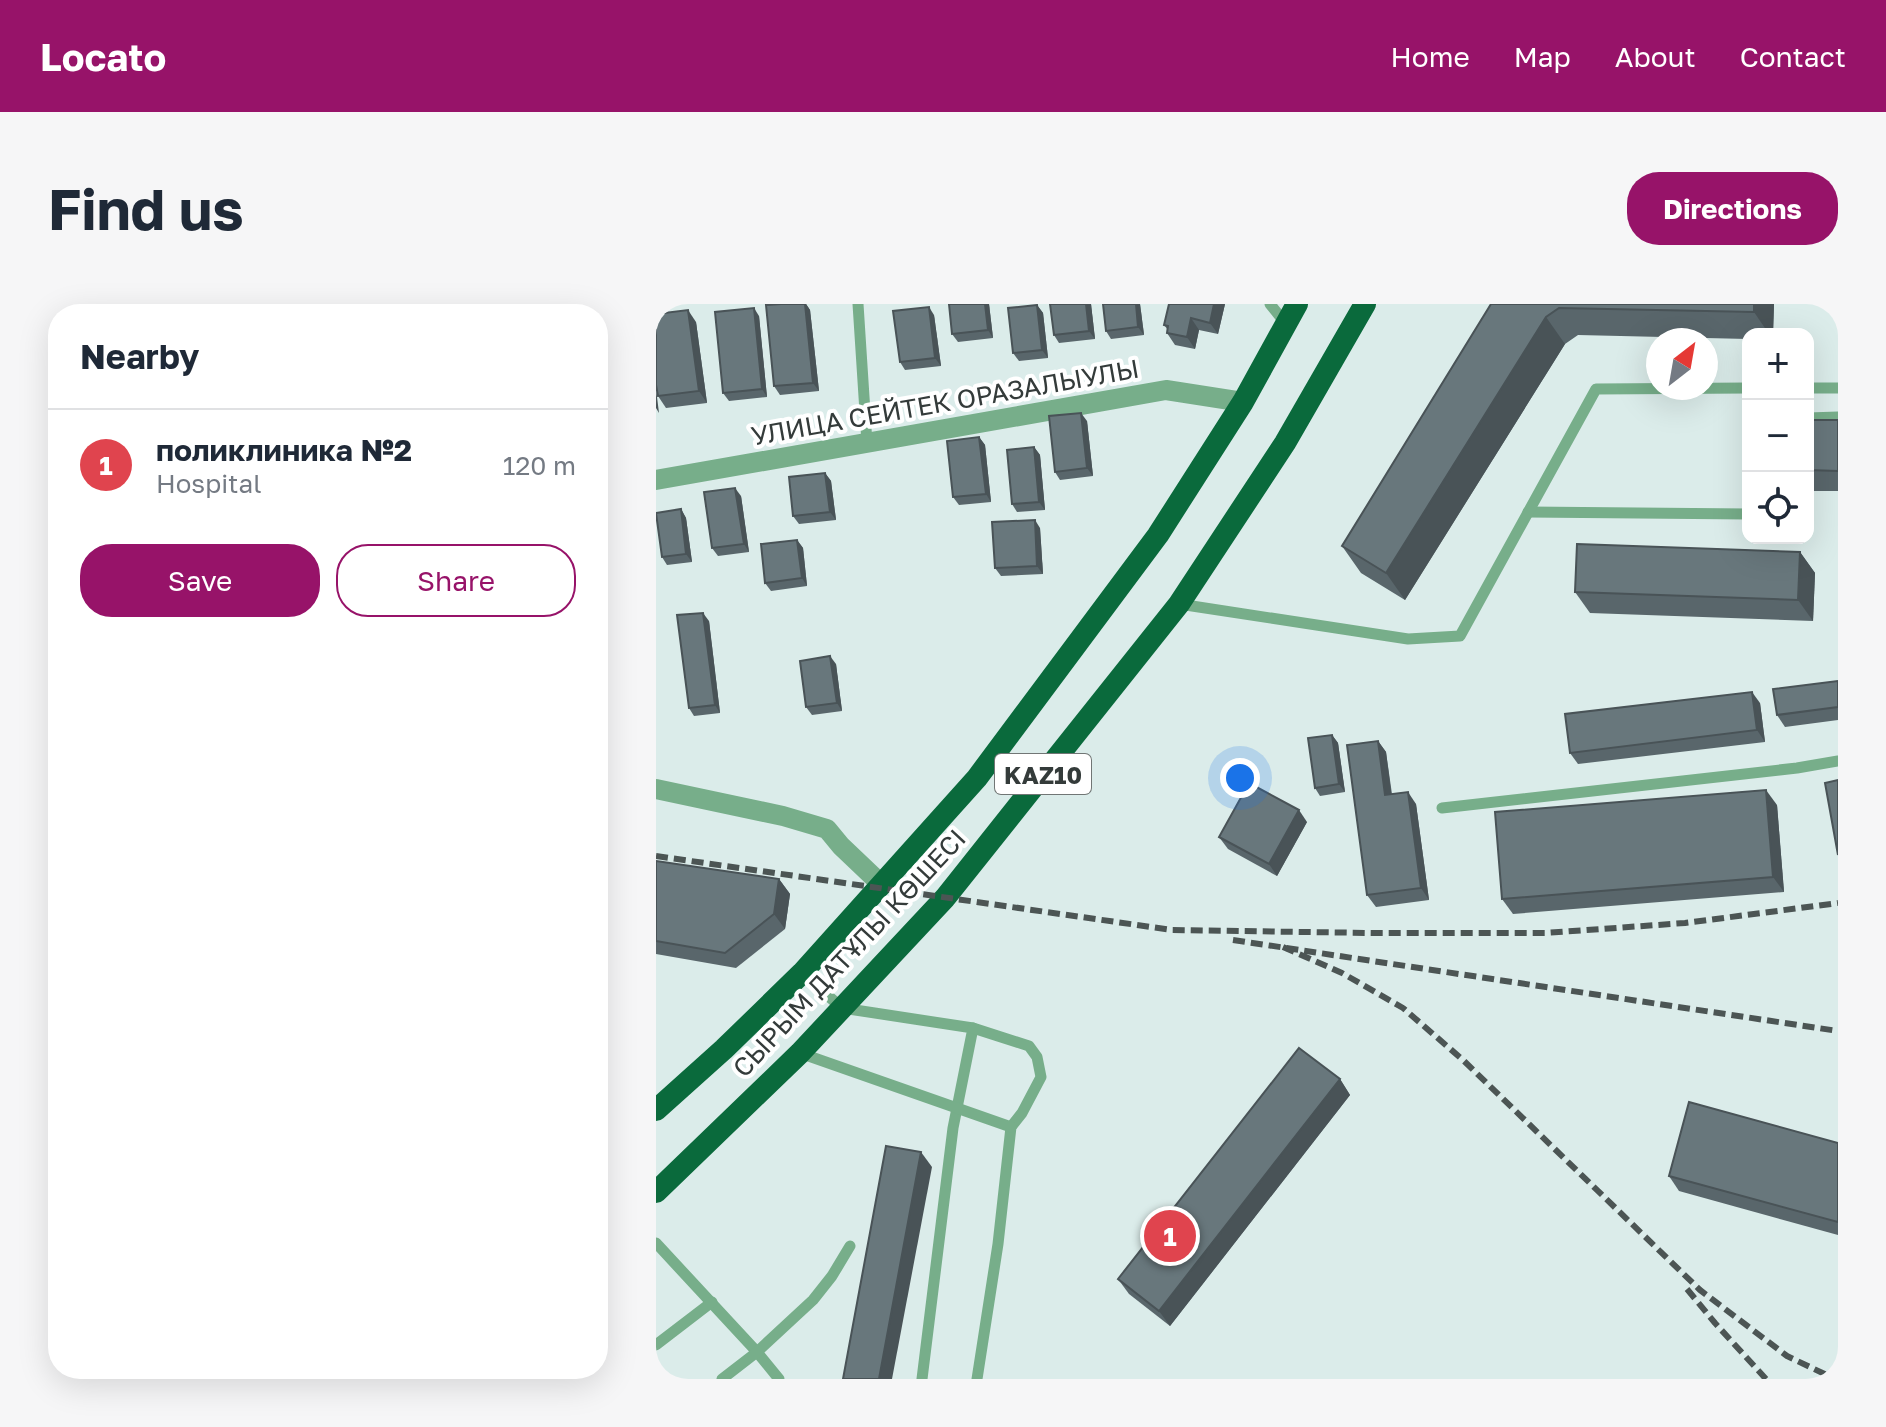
<!DOCTYPE html>
<meta charset="utf-8">
<style>
body{margin:0;font-family:"Golos Text",sans-serif;background:#f6f6f7;color:#1f2937}
.controls{position:absolute;right:24px;top:24px;display:grid;overflow:hidden;border-radius:16px;box-shadow:0 8px 32px #0002}
.controls button{width:72px;height:72px;display:grid;place-items:center;padding:0;border:0;border-bottom:2px solid #e0e1e3;background:#fff;color:#1f2937;font:40px sans-serif}
.compass{position:absolute;left:990px;top:24px;width:72px;height:72px;border-radius:50%;background:#fff;box-shadow:0 8px 32px #0002;rotate:31deg}
.you{position:absolute;left:584px;top:474px;width:28px;height:28px;margin:-20px;border:6px solid #fff;border-radius:50%;background:#1a73e8;box-shadow:0 0 0 12px #1a73e833}
.badge{display:grid;place-items:center;width:52px;height:52px;border-radius:50%;background:#971369;color:#fff;font-size:26px;font-weight:700}
.pin{position:absolute;translate:-50% -50%;border:4px solid #fff;box-shadow:0 2px 8px #0006}
.list{margin:0;padding:0;list-style:none}
h2{display:flex;justify-content:space-between;align-items:center;height:104px;margin:0;padding:0 32px;font-size:34px}
h2 small{font-size:26px;font-weight:400;color:#747a83}
.list li{display:grid;grid-template-columns:52px 1fr auto;gap:24px;align-items:center;box-sizing:border-box;height:112px;padding:0 32px;border-top:2px solid #e0e1e3}
.list b{display:block;font-size:30px;white-space:nowrap}
.list p{margin:0;font-size:26px;white-space:nowrap;color:#747a83}
.list em{font-size:26px;font-style:normal;color:#747a83}
.actions{display:flex;gap:16px;padding:24px 32px}
.actions a{flex:1;padding:18px 0;border:2px solid #971369;border-radius:32px;text-align:center;font-size:28px;color:#971369}
.actions .main{background:#971369;color:#fff}
.icon{flex:none;width:44px;height:44px;fill:none;stroke:currentColor;stroke-width:2;stroke-linecap:round;stroke-linejoin:round}
.map{position:relative;flex:none;width:1182px;height:1075px;overflow:hidden;border-radius:32px}
header{display:flex;align-items:center;gap:48px;box-sizing:border-box;height:112px;padding:0 40px;background:#971369;color:#fff}
header strong{font-size:38px}
nav{display:flex;gap:44px;margin-inline-start:auto;font-size:28px}
.intro{display:flex;align-items:center;justify-content:space-between;box-sizing:border-box;height:192px;padding:0 48px}
h1{margin:0;font-size:56px}
.button{padding:20px 36px;border-radius:32px;background:#971369;color:#fff;font-size:28px;font-weight:700}
main{display:flex;gap:48px;padding:0 48px}
aside{flex:1;background:#fff;border-radius:32px;box-shadow:0 8px 32px #0002}
.map>svg:first-child{display:block}
.lines{fill:none;stroke-linecap:round;stroke-linejoin:round}
.service{stroke:#77ae8a;stroke-width:11}
.minor{stroke:#77ae8a;stroke-width:20}
.trunk{stroke:#0a6a3c;stroke-width:22}
.rail{stroke:#4c5554;stroke-width:6;stroke-dasharray:12 6;stroke-linecap:butt}
.wall{fill:#59666b}
.shaded-wall{fill:#495357}
.building{fill:#68777c;stroke:#495357;stroke-width:2}
.labels{text-anchor:middle;dominant-baseline:central;stroke-width:8;stroke-linejoin:round;paint-order:stroke}
.shield{fill:#fff;stroke:#717675;stroke-width:2}
.shield-label{font-size:24px;font-weight:bold;fill:#343b3a}
.street-label{font-size:26px;fill:#343b3a;stroke:#fff}
</style>
<header>
<strong>Locato</strong>
<nav><a>Home</a><a>Map</a><a>About</a><a>Contact</a></nav>
</header>
<div class="intro"><h1>Find us</h1><a class="button">Directions</a></div>
<main>
<aside>
<h2>Nearby<small></small></h2>
<ul class="list">
<li><span class="badge" style="background:#e0444e">1</span><div><b>поликлиника №2</b><p>Hospital</p></div><em>120 m</em></li>
</ul>
<div class="actions"><a class="main">Save</a><a>Share</a></div>
</aside>
<div class="map">
<svg width="1182" height="1075" viewBox="0 0 1182 1075">
<rect width="100%" height="100%" fill="#dbecea"/>
<g class="lines">
<g class="service">
<path d="M202 0 211 139"/>
<path d="M614 0 630 20"/>
<path d="M1152 84H1182"/>
<path d="M1152 114 1182 113"/>
<path d="M872 208 1092 210"/>
<path d="M523 300 752 335 804 332 940 85 1092 84"/>
<path d="M786 504 1141 464 1182 457"/>
<path d="M146 669 186 704 317 724 297 824 266 1075"/>
<path d="M317 724 373 742 381 753 385 773 366 809 355 823 342 940 321 1075"/>
<path d="M144 749 355 823"/>
<path d="M0 939 101 1048 123 1075"/>
<path d="M0 1041 56 998"/>
<path d="M66 1075 101 1048 157 996 176 972 194 942"/>
</g>
<g class="minor">
<path d="M0 176 510 86 587 98"/>
<path d="M0 485 127 512 171 525 185 542 226 581"/>
</g>
<g class="trunk">
<path d="M0 806 68 745 146 669 321 474 502 231 587 98 641 0"/>
<path d="M0 888 144 749 289 594 523 300 629 139 709 0"/>
</g>
<g class="rail">
<path d="M0 552 516 626 716 629H889L1029 619 1182 599"/>
<path d="M577 636 1182 727"/>
<path d="M627 643 686 669 747 704 807 756 1044 986 1131 1052 1179 1075"/>
<path d="M1031 985 1059 1019 1110 1075"/>
</g>
</g>
<g class="wall">
<path d="M125 0H150L154 6 163 87 124 91 118 82Z"/>
<path d="M333 0 337 34 302 38 296 30Z"/>
<path d="M394 0H435L439 35 403 39 398 31Z"/>
<path d="M484 0 488 31 455 35 450 27Z"/>
<path d="M569 0 562 30 543 26 539 45 519 41 511 29 512 26 508 21Z"/>
<path d="M835 0H1118L1117 30H1092V35L922 31 909 40 749 296 705 269 686 242Z"/>
<path d="M381 1 387 9 392 54 363 57 357 49Z"/>
<path d="M278 11 285 62 249 66 244 58Z"/>
<path d="M103 12 111 93 73 97 67 89Z"/>
<path d="M40 18 51 99 10 104 2 92Z"/>
<path d="M1152 116H1182V187H1158L1152 179Z"/>
<path d="M431 117 437 172 404 176 399 168Z"/>
<path d="M323 133 329 141 335 198 303 201 297 193Z"/>
<path d="M378 143 384 151 389 206 361 208 356 200Z"/>
<path d="M169 169 175 177 180 216 143 220 137 212Z"/>
<path d="M85 192 93 248 62 252 56 244Z"/>
<path d="M25 205 30 214 36 258 11 261 6 253Z"/>
<path d="M384 224 387 270 345 272 339 264Z"/>
<path d="M141 236 147 244 151 282 115 287 109 279Z"/>
<path d="M1144 248 1159 269 1157 317 934 309 919 288Z"/>
<path d="M53 317 64 409 38 412 33 404Z"/>
<path d="M180 360 186 407 156 411 150 403Z"/>
<path d="M1182 377V416L1129 423 1121 411Z"/>
<path d="M1104 399 1109 438 922 460 914 449Z"/>
<path d="M676 431 682 439 689 488 664 492 659 484Z"/>
<path d="M722 437 730 448 736 490 760 500 773 596 720 603 711 591Z"/>
<path d="M1121 501 1128 588 857 610 846 595Z"/>
<path d="M651 518 621 572 572 545 563 533Z"/>
<path d="M0 557 123 575 134 590 129 625 80 664 0 650Z"/>
<path d="M684 775 694 791 514 1022 473 990 462 975Z"/>
<path d="M1182 839V931L1023 887 1013 872Z"/>
</g>
<g class="shaded-wall">
<path d="M149 0H150L154 6 163 87 157 79Z"/>
<path d="M329 0H333L337 34 332 26Z"/>
<path d="M430 0H435L439 35 433 27Z"/>
<path d="M480 0H484L488 31 482 23Z"/>
<path d="M558 0H569L562 30 554 19Z"/>
<path d="M1098 0H1118L1117 30H1113L1098 8Z"/>
<path d="M381 1 387 9 392 54 386 46Z"/>
<path d="M273 3 278 11 285 62 279 54Z"/>
<path d="M98 4 103 12 111 93 106 85Z"/>
<path d="M32 6 40 18 51 99 43 87Z"/>
<path d="M890 13 909 40 749 296 730 269Z"/>
<path d="M535 14 543 26 539 45 531 33Z"/>
<path d="M0 85 3 109 0 104Z"/>
<path d="M425 109 431 117 437 172 431 164Z"/>
<path d="M323 133 329 141 335 198 330 190Z"/>
<path d="M378 143 384 151 389 206 383 198Z"/>
<path d="M169 169 175 177 180 216 174 208Z"/>
<path d="M79 184 85 192 93 248 88 240Z"/>
<path d="M25 205 30 214 36 258 30 250Z"/>
<path d="M379 216 384 224 387 270 381 262Z"/>
<path d="M141 236 147 244 151 282 146 274Z"/>
<path d="M1144 248 1159 269 1157 317 1142 296Z"/>
<path d="M47 309 53 317 64 409 59 401Z"/>
<path d="M174 352 180 360 186 407 181 399Z"/>
<path d="M1096 388 1104 399 1109 438 1101 426Z"/>
<path d="M676 431 682 439 689 488 683 480Z"/>
<path d="M722 437 730 448 737 503 729 491Z"/>
<path d="M1110 486 1121 501 1128 588 1117 573Z"/>
<path d="M752 488 760 500 773 596 765 584Z"/>
<path d="M643 506 651 518 621 572 613 560Z"/>
<path d="M123 575 134 590 129 625 118 610Z"/>
<path d="M684 775 694 791 514 1022 503 1007Z"/>
<path d="M265 848 276 863 236 1075H223Z"/>
</g>
<g class="building">
<path d="M125 0H149L157 79 118 82 110 1Z"/>
<path d="M293 0H329L332 26 296 30Z"/>
<path d="M394 0H430L433 27 398 31Z"/>
<path d="M447 0H480L482 23 450 27Z"/>
<path d="M513 0H558L554 19 535 14 531 33 511 29 512 22 508 21Z"/>
<path d="M835 0H1098V8L903 4 890 13 730 269 686 242Z"/>
<path d="M381 1 386 46 357 49 352 4Z"/>
<path d="M273 3 279 54 244 58 237 7Z"/>
<path d="M98 4 106 85 67 89 59 8Z"/>
<path d="M32 6 43 87 2 92 0 81V10Z"/>
<path d="M425 109 431 164 399 168 393 112Z"/>
<path d="M1152 116H1182V167L1152 166Z"/>
<path d="M323 133 330 190 297 193 291 137Z"/>
<path d="M378 143 383 198 356 200 351 146Z"/>
<path d="M169 169 174 208 137 212 133 173Z"/>
<path d="M79 184 88 240 56 244 48 188Z"/>
<path d="M25 205 30 250 6 253 0 209Z"/>
<path d="M379 216 381 262 339 264 336 218Z"/>
<path d="M141 236 146 274 109 279 105 240Z"/>
<path d="M921 240 1144 248 1142 296 919 288Z"/>
<path d="M47 309 59 401 33 404 21 311Z"/>
<path d="M174 352 181 399 150 403 144 357Z"/>
<path d="M1182 377V403L1121 411 1117 385Z"/>
<path d="M1096 388 1101 426 914 449 909 410Z"/>
<path d="M676 431 683 480 659 484 652 434Z"/>
<path d="M722 437 729 491 752 488 765 584 711 591 691 441Z"/>
<path d="M1182 476V551L1169 479Z"/>
<path d="M593 479 643 506 613 560 563 533Z"/>
<path d="M1110 486 1117 573 846 595 839 508Z"/>
<path d="M0 557 123 575 118 610 69 649 0 637Z"/>
<path d="M643 744 684 775 503 1007 462 975Z"/>
<path d="M1033 798 1182 839V918L1013 872Z"/>
<path d="M230 842 265 848 223 1075H187Z"/>
</g>
<g class="labels">
<rect class="shield" x="339" y="450" width="96" height="40" rx="6"/>
<g class="shield-label">
<text x="387" y="470">KAZ10</text>
</g>
<g class="street-label">
<text transform="translate(289 98) rotate(-10)">УЛИЦА СЕЙТЕК ОРАЗАЛЫУЛЫ</text>
<text transform="translate(193 649) rotate(-47)">СЫРЫМ ДАТҰЛЫ КӨШЕСІ</text>
</g>
</g>
</svg>
<div class="controls">
<button>+</button>
<button>−</button>
<button><svg class="icon" aria-label="locate" viewBox="0 0 24 24"><circle cx="12" cy="12" r="6"/><path d="M12 2v4M12 18v4M2 12h4M18 12h4"/></svg></button>
</div>
<svg class="compass" viewBox="-18 -18 36 36"><path d="M0-13l5 13h-10z" fill="#e53935"/><path d="M0 13l5-13h-10z" fill="#747a83"/></svg>
<div class="you"></div>
<div class="pin badge" style="left:514px;top:932px;background:#e0444e">1</div>
</div>
</main>
